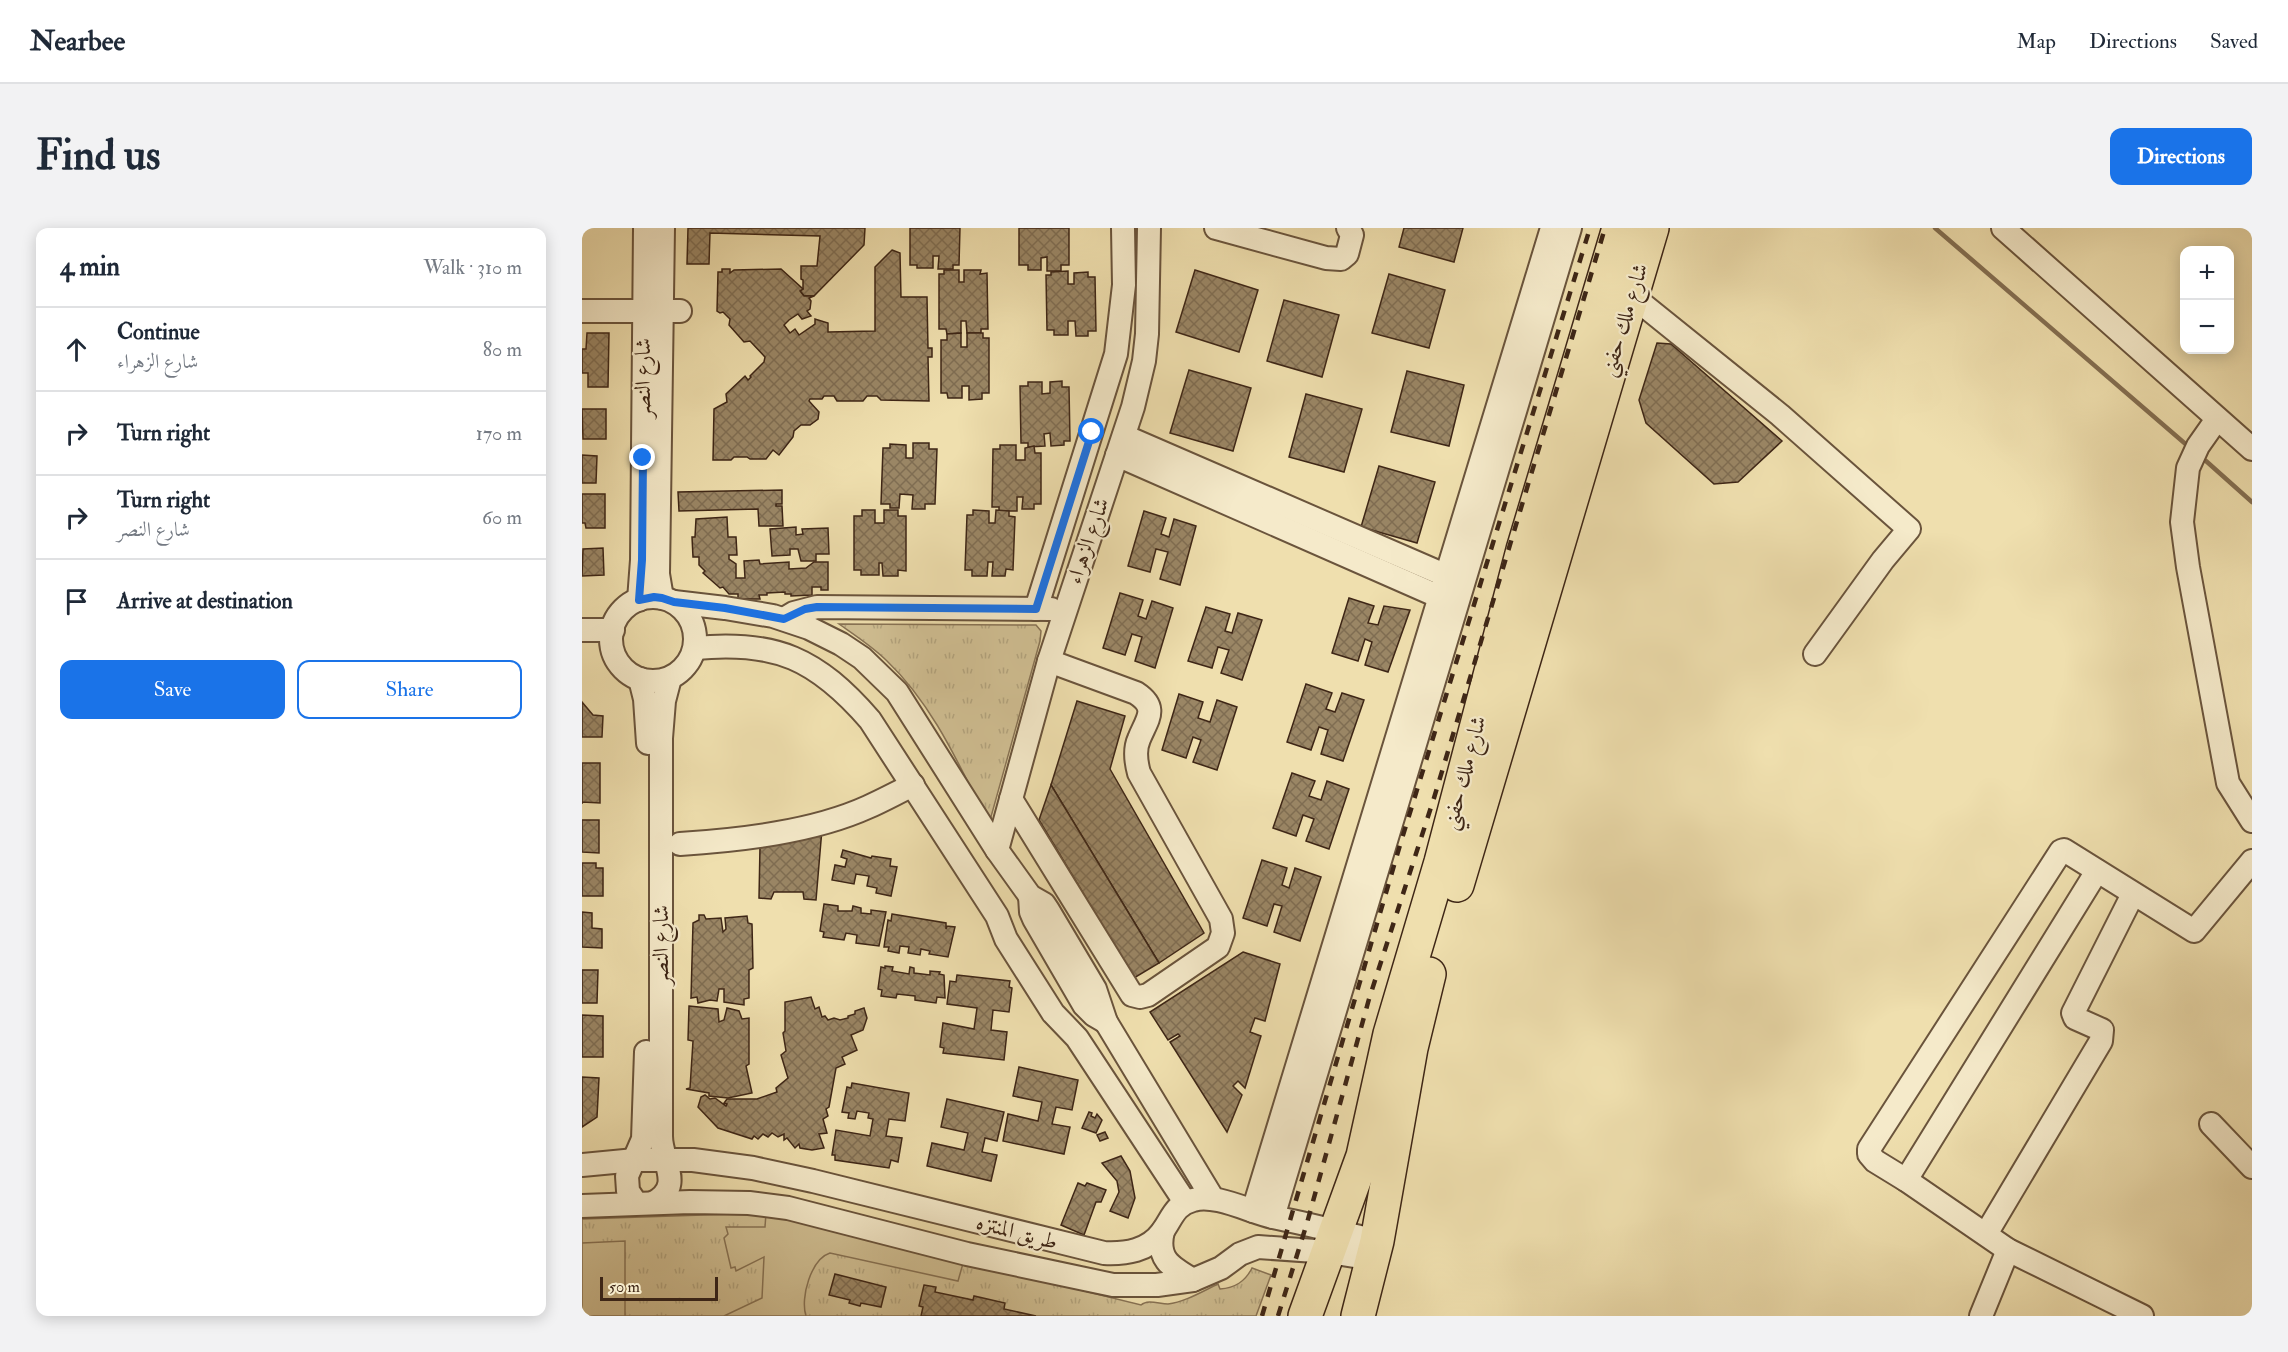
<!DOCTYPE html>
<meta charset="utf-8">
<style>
body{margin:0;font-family:"IM FELL Double Pica",Amiri,serif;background:#f2f2f3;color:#1f2937}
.controls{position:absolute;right:18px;top:18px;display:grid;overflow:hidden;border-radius:12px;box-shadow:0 3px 15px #0003}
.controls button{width:54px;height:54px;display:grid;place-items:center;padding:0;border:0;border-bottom:2px solid #e0e1e3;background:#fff;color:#1f2937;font:30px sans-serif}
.scale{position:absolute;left:18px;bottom:15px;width:118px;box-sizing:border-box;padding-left:6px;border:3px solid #3e2616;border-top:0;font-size:16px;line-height:21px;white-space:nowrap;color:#3e2616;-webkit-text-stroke:4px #f5eaca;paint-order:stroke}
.stop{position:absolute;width:18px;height:18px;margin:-14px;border:4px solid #1a73e8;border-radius:50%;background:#fff}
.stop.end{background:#1a73e8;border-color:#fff;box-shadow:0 2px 6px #0008}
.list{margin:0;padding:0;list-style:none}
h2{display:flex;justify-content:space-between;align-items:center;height:78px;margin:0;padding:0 24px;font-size:26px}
h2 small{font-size:20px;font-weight:400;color:#747a83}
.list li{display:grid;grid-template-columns:39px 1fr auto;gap:18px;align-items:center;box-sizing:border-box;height:84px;padding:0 24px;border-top:2px solid #e0e1e3}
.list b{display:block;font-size:22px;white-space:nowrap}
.list p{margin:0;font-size:20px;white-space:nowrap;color:#747a83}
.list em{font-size:20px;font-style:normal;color:#747a83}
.actions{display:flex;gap:12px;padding:18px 24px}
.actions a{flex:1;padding:14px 0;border:2px solid #1a73e8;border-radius:12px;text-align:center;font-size:21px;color:#1a73e8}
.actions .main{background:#1a73e8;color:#fff}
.icon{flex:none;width:33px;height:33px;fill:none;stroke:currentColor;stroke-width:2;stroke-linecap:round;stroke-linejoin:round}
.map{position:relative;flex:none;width:1670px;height:1088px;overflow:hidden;border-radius:12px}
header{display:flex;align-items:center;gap:36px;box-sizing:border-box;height:84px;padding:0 30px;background:#fff;border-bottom:2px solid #e0e1e3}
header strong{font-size:28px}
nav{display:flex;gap:33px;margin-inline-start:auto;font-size:21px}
.intro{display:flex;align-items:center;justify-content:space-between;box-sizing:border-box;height:144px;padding:0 36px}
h1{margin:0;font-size:42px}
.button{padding:15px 27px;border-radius:12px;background:#1a73e8;color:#fff;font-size:21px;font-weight:700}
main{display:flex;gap:36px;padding:0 36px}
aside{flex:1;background:#fff;border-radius:12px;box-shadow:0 3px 15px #0003}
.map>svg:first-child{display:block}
.grass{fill:url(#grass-tufts);stroke:#887355;stroke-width:1.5}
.garden{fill:#d1c094;stroke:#887355;stroke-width:1.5}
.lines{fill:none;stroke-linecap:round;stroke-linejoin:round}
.stream{stroke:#846f52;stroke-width:4.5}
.building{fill:url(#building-cross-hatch);stroke:#3e2616;stroke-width:1.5}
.minor-casing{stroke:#6a543c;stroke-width:26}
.highway-casing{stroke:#3e2616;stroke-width:36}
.minor{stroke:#f5eaca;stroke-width:22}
.highway{stroke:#efdfae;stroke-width:33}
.rail{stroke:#3e2616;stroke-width:4.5;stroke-dasharray:10 10;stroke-linecap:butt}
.route{stroke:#1a73e8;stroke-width:8}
.labels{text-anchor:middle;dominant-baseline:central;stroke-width:4.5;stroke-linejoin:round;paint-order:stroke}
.street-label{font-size:22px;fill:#3e2616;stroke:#f5eaca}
</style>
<header>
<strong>Nearbee</strong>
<nav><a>Map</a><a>Directions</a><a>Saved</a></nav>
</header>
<div class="intro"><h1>Find us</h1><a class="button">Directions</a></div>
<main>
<aside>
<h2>4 min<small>Walk · 310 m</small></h2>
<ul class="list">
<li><svg class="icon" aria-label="ahead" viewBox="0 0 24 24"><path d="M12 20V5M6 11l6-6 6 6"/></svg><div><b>Continue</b><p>شارع الزهراء</p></div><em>80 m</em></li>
<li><svg class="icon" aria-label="right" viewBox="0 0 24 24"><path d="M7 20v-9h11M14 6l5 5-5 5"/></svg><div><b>Turn right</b></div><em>170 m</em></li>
<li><svg class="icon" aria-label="right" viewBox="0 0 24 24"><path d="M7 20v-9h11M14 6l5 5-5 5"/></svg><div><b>Turn right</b><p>شارع النصر</p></div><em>60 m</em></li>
<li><svg class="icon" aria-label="arrive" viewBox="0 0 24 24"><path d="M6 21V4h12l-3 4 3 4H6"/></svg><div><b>Arrive at destination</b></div></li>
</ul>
<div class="actions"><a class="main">Save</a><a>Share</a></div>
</aside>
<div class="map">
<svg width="1670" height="1088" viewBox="0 0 1670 1088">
<defs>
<pattern id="grass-tufts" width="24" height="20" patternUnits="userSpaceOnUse" patternTransform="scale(1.5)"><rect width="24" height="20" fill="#d1c094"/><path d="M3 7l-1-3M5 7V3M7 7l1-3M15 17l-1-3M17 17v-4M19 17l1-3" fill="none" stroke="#b4a57f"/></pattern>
<pattern id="building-cross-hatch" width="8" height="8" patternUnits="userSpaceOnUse" patternTransform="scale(1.5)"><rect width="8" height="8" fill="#9a8665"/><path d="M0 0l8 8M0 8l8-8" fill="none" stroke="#7f6d52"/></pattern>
</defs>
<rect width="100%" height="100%" fill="#efdfae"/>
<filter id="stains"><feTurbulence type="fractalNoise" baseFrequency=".00333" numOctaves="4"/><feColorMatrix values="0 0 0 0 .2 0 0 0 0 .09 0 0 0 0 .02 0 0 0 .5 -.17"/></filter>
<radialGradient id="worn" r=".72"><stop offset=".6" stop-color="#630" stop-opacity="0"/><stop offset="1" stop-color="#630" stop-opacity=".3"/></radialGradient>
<g class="grass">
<path d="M257 396 454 397 459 403 458 413 407 596C378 539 352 478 305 433 291 419 274 408 257 396Z"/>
<path d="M184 985 559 1077C566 1071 577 1076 586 1076 603 1074 621 1063 636 1056L638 1061C653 1060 663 1054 670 1040L689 1047 674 1088H0V991Z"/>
</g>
<g class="garden">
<path d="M184 985 382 1032 376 1053 248 1025C229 1031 218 1070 224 1088H142L180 1070 182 1029 154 1043 153 1039 149 1040 142 1010 146 1006 144 999H183Z"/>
<path d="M43 1013V1088H0V1015Z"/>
</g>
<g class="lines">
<g class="stream">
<path d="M1353 0 1607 219"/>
<path d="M1624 233 1670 274"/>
</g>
</g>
<g class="building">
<path d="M106 0H283L282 17 232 68H222L218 63 221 61V52L219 51V38H235L238 8 128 5 127 36H105Z"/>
<path d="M328 0H378L377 37H371V41H356L357 28H351V40H335V37H328Z"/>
<path d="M437 0H487V37H479V43H465V29L459 30V42H446V37H437Z"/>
<path d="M822 0H881L872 34 817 19Z"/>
<path d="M310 22 318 25 319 69H345L346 120H350V129H346L347 173 299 172 295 168H285L281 173H255L252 168H242L240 171H228L227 173 237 184 236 191 228 197H219L212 203 211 209 197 227 191 222 184 231H168L165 229H152L149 232H131L132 181 145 174 144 166 163 148 166 152 169 149 168 148 182 134 183 129 168 113 162 114 147 97 148 91 141 84 138 85 135 83 136 44H140V41H148V45L152 42 199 41 221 61 218 63 222 68H232L227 70 229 73 228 81 225 83 229 88 220 91 216 86 207 92 202 97 208 105 213 101 217 107 233 96V91L246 95V104L293 103V39Z"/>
<path d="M362 42H377V54H382V42H399L398 46 405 45 406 101H399V105H385L384 93H379V105L365 106 364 101H357V46H362Z"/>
<path d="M613 42 676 62 657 124 594 104Z"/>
<path d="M486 43V56H492V45L506 44V49H513L514 103H506V108H494L493 93H486V107H472V102H465L464 47H469V44Z"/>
<path d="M807 46 863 62 847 120 790 105Z"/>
<path d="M702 72 757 87 740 149 685 133Z"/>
<path d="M5 105H27L26 159H6V145H0V121H4Z"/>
<path d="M379 105V119H385V105H401V110H407V165H400V171L387 172V158H380V170H366L365 165H359V112H365V106Z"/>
<path d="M1075 115 1089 116 1200 213 1156 254 1132 256 1064 195 1057 172Z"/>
<path d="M607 142 669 160 651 223 588 205Z"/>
<path d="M825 143 882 157 867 218 809 204Z"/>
<path d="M480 153V159H487L488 213H482V217L469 218 468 205 462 206 463 218 446 219V215H439L438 158H446V154H460V166L468 165V154Z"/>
<path d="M724 166 780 181 762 244 707 229Z"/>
<path d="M0 181H24V211H1Z"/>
<path d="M331 215H347V221H355L353 276H343V281H330L331 267 318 266 317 280H308V276H299L301 220H308V216L324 217V230H331Z"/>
<path d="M418 217H434V232H443V220L452 218 453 225H459V276H452V281H440L441 269H435V283H417V279H410L411 221H418Z"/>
<path d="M0 227 15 228 14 255H0Z"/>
<path d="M797 238 853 254 835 315 779 299Z"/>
<path d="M200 262V276H194V278H200L201 298H177L176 281 97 283 96 264Z"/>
<path d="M0 266H23V300H4L3 295H0Z"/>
<path d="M280 282H293V295H302V282H316V288H324V343L316 342V348H301L300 335H297V347H279V342H272V288H280Z"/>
<path d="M391 282 407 283V295H413L414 282 427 283V288L433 289 431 342 424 341 423 348H410L411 334H406L405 348H390V342H383L385 287H391Z"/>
<path d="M562 283 584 290 579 306 587 309 592 291 614 298 598 357 578 351 586 324 574 321 568 344 546 338Z"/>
<path d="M145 289 146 309H154L155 327H147V331L154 336V350H163L162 333 177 332 178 336 207 334V341L224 340 232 334H246V362H239V359H230V367L209 368V366H203V364L185 365V367H177L178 371H156V366H147L141 359 138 360 121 345 123 343 117 337V329H111L110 309H113L114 291Z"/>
<path d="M214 299V307L221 306 220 301 246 300 247 326H234V333H219L216 321H208V327L190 328 188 301Z"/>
<path d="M21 320 22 347 0 348 1 321Z"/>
<path d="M538 365 561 372 556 388 564 391 570 373 591 380 573 440 553 433 560 409 550 406 543 427 521 420Z"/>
<path d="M767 370 792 378 786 395 796 397 802 378 828 382 806 444 783 437 790 414 783 411 776 433 750 425Z"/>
<path d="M624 379 648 386 643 403 650 405 656 385 680 392 660 452 639 445 647 422 636 419 630 440 606 433Z"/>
<path d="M724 456 750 465 744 481 753 484 760 465 782 472 761 533 739 526 746 502 737 499 729 522 705 514Z"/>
<path d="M597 466 621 474 616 490 628 494 635 472 655 479 635 542 611 534 619 512 611 509 604 530 580 522Z"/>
<path d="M495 473 543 488 528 541 622 705 577 735 469 557Z"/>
<path d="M0 474 11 487 21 488 20 509H0Z"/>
<path d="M0 535H18V575L0 574V576Z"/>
<path d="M710 545 733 553 727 568 739 572 745 553 767 561 747 621 724 613 732 591 721 587 714 608 691 600Z"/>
<path d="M469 557 577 735 552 750 457 592Z"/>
<path d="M0 592H17V625L0 624Z"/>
<path d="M240 601 234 672 222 671 221 664H192L189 671 177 670 178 618Z"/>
<path d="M261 622 289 630 290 628 309 631 308 638 315 639 309 668 294 665 295 660 285 658 287 648 274 646 272 656 250 652 253 637 263 639 265 631 259 629Z"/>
<path d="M680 632 705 640 700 657 707 660 713 640 739 649 718 713 692 704 700 678 692 676 685 698 661 690Z"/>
<path d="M0 635H14V640H21V668H0Z"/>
<path d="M242 676 256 678V683H270L271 678 279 680V685L289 686V682L304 684 297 718 274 715 275 707 264 705 262 712 241 709 242 704 238 703Z"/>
<path d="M0 684 10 685V700L20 701V720L0 719Z"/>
<path d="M310 686 364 695V701L365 698 373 699 366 729 347 726 348 723 339 721 338 727 326 725 327 719 318 718 317 725 306 723 307 719H302L306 692 309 693Z"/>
<path d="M117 687H122L124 691 139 690 141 704 144 701 143 690 165 688 166 695 170 696 171 740 167 742V770L162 771V777L142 774V761H137L135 773 128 772 116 775 115 769 109 770 111 695 117 692Z"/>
<path d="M661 724 698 736 683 793 673 790 668 804 679 808 663 860 656 853 651 858 660 867 645 904 588 814 598 808 596 806 586 812 568 784Z"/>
<path d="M303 738 311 739 310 743 327 746 328 739 332 740V745L348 747V743L358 744 357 746 362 747 363 770 355 769 354 775 333 772V768L315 766 314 770 299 768 300 762 296 761 299 739 303 740Z"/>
<path d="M0 742H16L15 775H0Z"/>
<path d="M375 747 428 753 427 759 430 760 427 784 411 782 409 802 425 804 422 832 361 825 362 820 358 819 361 795 392 801 395 780 365 776 368 753 374 754Z"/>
<path d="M229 769 233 781 237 779 240 789 243 788 246 792 252 790 258 792 266 790V788L273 786V783L282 780 285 790 281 802 269 807 275 822 260 829 263 836 254 840 247 879 244 881 246 888 241 891 245 905 237 906 242 920 230 922 218 920 217 916 213 920 205 910 202 912V906L196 909 190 905 186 909 181 906 176 911 172 908 170 911 136 900 116 879 119 869 123 867 128 871 133 870 144 878 145 876 142 875 145 871H175L195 864 194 860 206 850 199 827 204 823 201 805 203 803V774Z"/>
<path d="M107 778 136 781 137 794 142 792 145 780 157 783 160 791 167 790V836L164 838 170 865 146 870 127 868V865L104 861 108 860 111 813 106 812Z"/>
<path d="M0 787 21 788V829H0Z"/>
<path d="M437 839 496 852 490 882 474 879 470 896 488 899 482 926 421 913 426 886 456 893 460 874 431 868Z"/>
<path d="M0 849 17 850 15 889 0 899Z"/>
<path d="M270 855 327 865 323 893 307 891 304 908 320 910 316 934 309 932 307 940 253 932V927H250L254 902 288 908 291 891 286 890 287 885 275 883 273 891 266 890 267 885 260 884 265 859 269 860Z"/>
<path d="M365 871 422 884 415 913 403 910 400 924 415 927 409 953 345 938 350 915 382 922 386 905 359 899Z"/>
<path d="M507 884 510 885 509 888 513 890 515 886 520 892 514 905 500 900Z"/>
<path d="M523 904 526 910 518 913 515 907Z"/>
<path d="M539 928 548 943 553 970 546 990 528 983 537 964 535 953 520 935Z"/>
<path d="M496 955 503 958 505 955 524 962 519 974H514L502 1007 479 997Z"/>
<path d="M253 1046 304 1059 299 1079 279 1075 278 1078 267 1075 268 1072 247 1067Z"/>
<path d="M342 1057 354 1059 353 1064 391 1072 392 1068 423 1075 422 1081 454 1088H339L341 1079 337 1078Z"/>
</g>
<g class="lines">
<defs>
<g id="minor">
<path d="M634 0 744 30 759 31 765 26 770 7 766 0"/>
<path d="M1421 0 1670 221"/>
<path d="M1049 67 1198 187 1327 301 1301 332 1233 426"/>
<path d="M0 83H98"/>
<path d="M1635 191 1616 218 1606 240 1600 294 1606 339 1646 555 1670 593"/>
<path d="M542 208 865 348"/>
<path d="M535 227 858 369"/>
<circle cx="71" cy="411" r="42"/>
<path d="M80 370 76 346 81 0"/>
<path d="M57 372 60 332 63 0"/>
<path d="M92 374 143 380 191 388 227 400 259 416 280 430 315 464 415 622 448 668 462 676 466 682 513 761 524 794 631 971"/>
<path d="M454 381 534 126 542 57 541 0"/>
<path d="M202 391 212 385 235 379 469 381"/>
<path d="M0 402H31"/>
<path d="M113 420C194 412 235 431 288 492L415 688 424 711 471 785 495 810 603 974"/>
<path d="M58 451 63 471 66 515"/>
<path d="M429 571 550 767 558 769 566 767 636 719 641 705 639 691 557 545C554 534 552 522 557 511 565 491 577 480 554 465L467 433"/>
<path d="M98 616C158 612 231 604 286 579 302 572 316 564 331 557"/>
<path d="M415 622 467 433 551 179 562 133 565 106 567 0"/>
<path d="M448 668 449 684 452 691 502 777 512 787 524 794"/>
<path d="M1629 896 1670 939"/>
<path d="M0 937 53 932H111L171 940 231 953 522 1025C544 1026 566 1023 580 1004 590 991 592 977 611 972 633 965 668 984 691 989 726 996 760 1005 795 1013"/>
<path d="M1324 952 1515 643"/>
<path d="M54 975 46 963 45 948 61 911 64 824"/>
<path d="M71 975C103 958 79 934 79 908V510L82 473 88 450"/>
<path d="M0 978 108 974 167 975 206 980 385 1026 531 1057H575L611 1052 639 1040 658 1026 676 1019 747 1024 791 1031"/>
<path d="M671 983 970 0"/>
<path d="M691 989 988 0"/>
<path d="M581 1003C574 1031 589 1039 611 1052"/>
<path d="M1404 1006 1519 813 1520 802 1493 790 1491 785 1551 666"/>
<path d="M1399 1088 1426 1022"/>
<path d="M1560 1088 1426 1022 1324 952 1293 933 1287 926V921L1479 623 1482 622 1612 703 1670 633"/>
</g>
<g id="highway">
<path d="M875 657 1070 0"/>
<path d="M723 1088 781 928 808 806 859 634 941 322 1037 0"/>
<path d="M776 1088 795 1013 829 820 847 746"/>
</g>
</defs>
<use href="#minor" class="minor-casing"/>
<use href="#highway" class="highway-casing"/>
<use href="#minor" class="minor"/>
<use href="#highway" class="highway"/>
<g class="rail">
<path d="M680 1088 818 617 1008 0"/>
<path d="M696 1088 725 995 787 771 852 570 1023 0"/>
</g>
</g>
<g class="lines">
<path class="route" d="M61 230 60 332 57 372 72 369 80 370 92 374 143 380 202 391 223 381 235 379 454 381 510 204"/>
</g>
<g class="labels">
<g class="street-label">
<text transform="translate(1042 92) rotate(-73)">شارع ملك حفني</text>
<text transform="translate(61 150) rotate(-90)">شارع النصر</text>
<text transform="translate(506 313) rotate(-71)">شارع الزهراء</text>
<text transform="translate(882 545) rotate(-75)">شارع ملك حفني</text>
<text transform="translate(79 717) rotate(-90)">شارع النصر</text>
<text transform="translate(435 1004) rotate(15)">طريق المنتزه</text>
</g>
</g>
<rect width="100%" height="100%" filter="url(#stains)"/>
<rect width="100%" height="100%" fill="url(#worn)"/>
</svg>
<div class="controls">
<button>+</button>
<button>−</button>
</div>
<div class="scale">50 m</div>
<div class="stop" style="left:510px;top:204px"></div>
<div class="stop end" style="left:61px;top:230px"></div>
</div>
</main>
